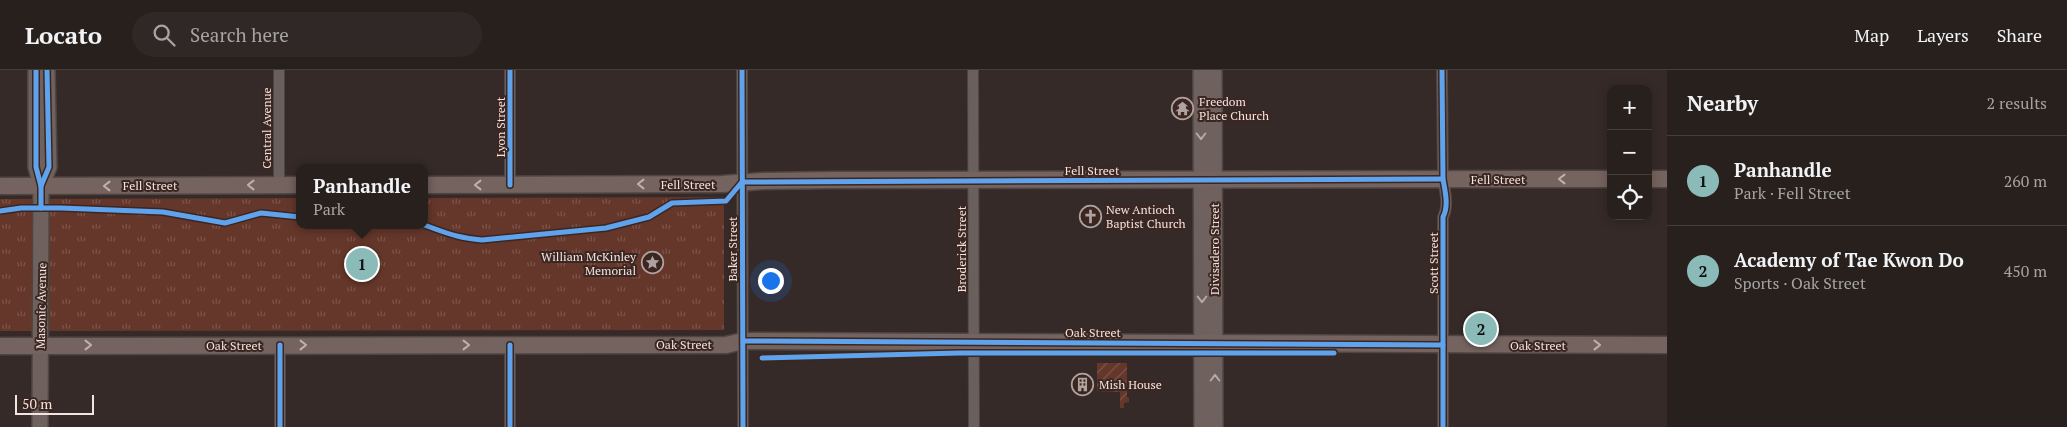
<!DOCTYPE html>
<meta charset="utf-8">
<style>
body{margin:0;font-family:"PT Serif",serif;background:#302826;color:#f1f3f6}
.controls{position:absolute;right:15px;top:15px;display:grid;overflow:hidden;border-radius:10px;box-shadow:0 2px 12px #0003}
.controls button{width:45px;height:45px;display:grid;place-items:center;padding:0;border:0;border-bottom:1px solid #443e3b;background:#28201d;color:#f1f3f6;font:25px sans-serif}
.scale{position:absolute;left:15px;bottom:12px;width:79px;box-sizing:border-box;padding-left:5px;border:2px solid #f2e4e0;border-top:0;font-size:14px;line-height:18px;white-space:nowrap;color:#f2e4e0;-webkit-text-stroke:4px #3b2621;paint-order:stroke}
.you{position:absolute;left:770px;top:210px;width:18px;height:18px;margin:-12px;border:4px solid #fff;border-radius:50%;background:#1a73e8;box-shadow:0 0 0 8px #1a73e833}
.badge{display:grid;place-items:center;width:32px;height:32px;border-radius:50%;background:#8bbbb9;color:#111;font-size:16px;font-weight:700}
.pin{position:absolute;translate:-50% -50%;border:2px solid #fff;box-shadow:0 1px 5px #0006}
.popup{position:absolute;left:296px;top:94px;width:132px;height:65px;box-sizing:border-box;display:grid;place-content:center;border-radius:10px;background:#28201d;filter:drop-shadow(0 1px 4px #0005);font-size:16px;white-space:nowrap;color:#a5a3a4}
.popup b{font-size:19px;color:#f1f3f6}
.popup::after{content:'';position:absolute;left:50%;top:100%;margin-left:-10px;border:10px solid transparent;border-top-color:#28201d}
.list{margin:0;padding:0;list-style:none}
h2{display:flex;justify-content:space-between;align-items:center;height:65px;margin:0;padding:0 20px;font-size:21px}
h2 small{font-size:16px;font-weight:400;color:#a5a3a4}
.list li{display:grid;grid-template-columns:32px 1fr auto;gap:15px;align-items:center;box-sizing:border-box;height:90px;padding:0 20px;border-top:1px solid #443e3b}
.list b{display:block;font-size:19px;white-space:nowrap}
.list p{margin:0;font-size:16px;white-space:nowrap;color:#a5a3a4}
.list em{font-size:16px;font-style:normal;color:#a5a3a4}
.icon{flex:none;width:28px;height:28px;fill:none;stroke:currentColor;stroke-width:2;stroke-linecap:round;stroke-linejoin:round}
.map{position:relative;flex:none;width:1667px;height:357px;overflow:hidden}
header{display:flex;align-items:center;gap:30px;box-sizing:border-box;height:70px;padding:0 25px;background:#28201d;border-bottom:1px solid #443e3b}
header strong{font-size:24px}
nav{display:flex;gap:28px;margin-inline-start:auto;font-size:18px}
.search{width:350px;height:45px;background:#302826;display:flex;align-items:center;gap:12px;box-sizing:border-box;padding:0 18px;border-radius:28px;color:#a5a3a4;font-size:19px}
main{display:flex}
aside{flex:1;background:#28201d}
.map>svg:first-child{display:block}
.park{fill:url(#park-tufts)}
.garden{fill:url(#garden-furrows)}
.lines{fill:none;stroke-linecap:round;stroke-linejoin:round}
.street-casing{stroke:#4f4542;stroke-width:12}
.secondary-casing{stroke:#4f4542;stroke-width:18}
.primary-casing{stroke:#4f4542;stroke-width:19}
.street{stroke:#69605e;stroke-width:10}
.secondary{stroke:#6f615e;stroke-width:15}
.primary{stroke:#74635f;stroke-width:16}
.cycleway-casing{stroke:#3b2621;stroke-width:8}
.cycleway{stroke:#60a3ed;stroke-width:5}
.oneway{stroke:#b7a9a6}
.oneway2{stroke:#c0b0ac}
.labels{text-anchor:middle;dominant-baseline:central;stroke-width:4;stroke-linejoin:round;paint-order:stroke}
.poi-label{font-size:12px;fill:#f2e4e0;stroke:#3b2621;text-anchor:start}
.street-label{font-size:12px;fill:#f2e4e0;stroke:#3b2621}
</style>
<header>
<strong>Locato</strong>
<div class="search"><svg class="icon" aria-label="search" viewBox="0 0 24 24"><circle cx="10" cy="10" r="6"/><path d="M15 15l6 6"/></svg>Search here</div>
<nav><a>Map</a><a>Layers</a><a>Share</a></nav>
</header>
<main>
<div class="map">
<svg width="1667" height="357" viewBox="0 0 1667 357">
<defs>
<pattern id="park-tufts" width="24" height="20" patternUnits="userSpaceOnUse" patternTransform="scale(1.25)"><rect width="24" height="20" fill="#65372b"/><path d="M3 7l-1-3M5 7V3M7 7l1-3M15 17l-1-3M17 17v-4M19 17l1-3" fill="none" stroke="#7c5449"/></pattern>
<pattern id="garden-furrows" width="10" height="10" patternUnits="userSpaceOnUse" patternTransform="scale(1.25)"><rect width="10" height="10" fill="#65372b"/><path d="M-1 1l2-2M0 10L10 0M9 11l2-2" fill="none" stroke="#7c5449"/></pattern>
</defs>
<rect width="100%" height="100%" fill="#352a27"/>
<path class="park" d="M724 127V260L0 261V129L299 128 300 155H424L425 128Z"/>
<path class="garden" d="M1097 293H1127V327L1129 328V332L1124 333V338H1120V322L1097 321Z"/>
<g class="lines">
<defs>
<g id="street">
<path d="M279 0V115"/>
<path d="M510 0V115"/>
<path d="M742 0 743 357"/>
<path d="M973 0 974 357"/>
<path d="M1442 0 1443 109C1445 121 1449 136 1443 147V357"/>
<path d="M280 275V357"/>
<path d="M510 275V357"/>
</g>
<g id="secondary">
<path d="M36 0V97L41 116 40 357"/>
<path d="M1201 0 1202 357"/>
<path d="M1214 0 1215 357"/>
<path d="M41 116 49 97 47 0"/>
</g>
<g id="primary">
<path d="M1648 109H1667"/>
<path d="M424 115 722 114 763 111 832 110 1611 109"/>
<path d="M0 116 300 115"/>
<path d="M0 276 726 275 743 271C1051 273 1359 275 1667 275"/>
</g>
</defs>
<use href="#street" class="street-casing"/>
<use href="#secondary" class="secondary-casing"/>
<use href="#primary" class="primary-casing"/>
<use href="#street" class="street"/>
<use href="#secondary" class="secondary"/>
<use href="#primary" class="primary"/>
<defs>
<g id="cycleway">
<path d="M36 0V97L41 116V138"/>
<path d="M510 0V115"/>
<path d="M742 0 743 357"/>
<path d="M1442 0 1443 109C1445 121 1449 136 1443 147V357"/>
<path d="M742 112 1443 109"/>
<path d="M41 116 49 97 47 0"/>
<path d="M0 141 21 138H61L163 142 225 153 261 143 300 147"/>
<path d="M424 155C447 163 457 168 482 170L606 158 649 147 672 133 726 131 742 112"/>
<path d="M743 271 1443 275"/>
<path d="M280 275V357"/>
<path d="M510 275V357"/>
<path d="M762 288 959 283H1334"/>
</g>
</defs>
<use href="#cycleway" class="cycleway-casing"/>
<use href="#cycleway" class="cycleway"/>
</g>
<defs><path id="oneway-chevron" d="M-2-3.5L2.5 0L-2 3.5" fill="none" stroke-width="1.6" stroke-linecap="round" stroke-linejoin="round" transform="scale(1.25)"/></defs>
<g class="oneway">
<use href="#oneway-chevron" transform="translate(1201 66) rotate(90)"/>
<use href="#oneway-chevron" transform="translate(1202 229) rotate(90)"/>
<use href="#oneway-chevron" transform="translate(1215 308) rotate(-90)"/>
</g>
<g class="oneway2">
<use href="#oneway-chevron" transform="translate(1562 109) rotate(180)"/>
<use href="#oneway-chevron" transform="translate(641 114) rotate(180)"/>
<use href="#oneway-chevron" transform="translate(251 115) rotate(180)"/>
<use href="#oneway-chevron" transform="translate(478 115) rotate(180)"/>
<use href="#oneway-chevron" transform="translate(107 116) rotate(180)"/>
<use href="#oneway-chevron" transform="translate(88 275)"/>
<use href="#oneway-chevron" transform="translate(303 275)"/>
<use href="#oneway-chevron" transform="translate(466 275)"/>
<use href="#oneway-chevron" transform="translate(1597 275)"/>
</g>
<defs>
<symbol id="temple-ring" viewBox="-11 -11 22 22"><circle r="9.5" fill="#3b2621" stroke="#b0a39f" stroke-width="1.5"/><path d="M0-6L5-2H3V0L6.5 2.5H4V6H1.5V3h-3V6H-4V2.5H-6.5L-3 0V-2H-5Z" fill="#b0a39f"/></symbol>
<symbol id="church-ring" viewBox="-11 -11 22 22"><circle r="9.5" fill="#3b2621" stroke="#b0a39f" stroke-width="1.5"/><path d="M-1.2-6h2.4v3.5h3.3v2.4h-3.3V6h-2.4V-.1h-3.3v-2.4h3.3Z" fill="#b0a39f"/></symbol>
<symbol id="sight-ring" viewBox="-11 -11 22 22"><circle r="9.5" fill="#3b2621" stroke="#b0a39f" stroke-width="1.5"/><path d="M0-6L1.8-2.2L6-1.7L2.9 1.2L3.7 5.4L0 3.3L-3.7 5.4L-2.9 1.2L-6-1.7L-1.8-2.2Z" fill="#b0a39f"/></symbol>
<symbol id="building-ring" viewBox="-11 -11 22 22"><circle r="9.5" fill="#3b2621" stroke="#b0a39f" stroke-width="1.5"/><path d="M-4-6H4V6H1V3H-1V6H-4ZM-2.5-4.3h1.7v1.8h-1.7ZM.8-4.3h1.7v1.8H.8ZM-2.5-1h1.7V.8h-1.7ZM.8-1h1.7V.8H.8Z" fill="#b0a39f"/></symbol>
</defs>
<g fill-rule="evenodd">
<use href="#temple-ring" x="1170" y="26" width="25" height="25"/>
<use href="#church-ring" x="1078" y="134" width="25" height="25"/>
<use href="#sight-ring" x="640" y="180" width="25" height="25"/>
<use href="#building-ring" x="1070" y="302" width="25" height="25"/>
</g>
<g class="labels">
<g class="poi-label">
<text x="1199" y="31">Freedom<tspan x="1199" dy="14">Place Church</tspan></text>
<text x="1106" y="139">New Antioch<tspan x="1106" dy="14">Baptist Church</tspan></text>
<text x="636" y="186" text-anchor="end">William McKinley<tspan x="636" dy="14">Memorial</tspan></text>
<text x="1099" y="314">Mish House</text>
</g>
<g class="street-label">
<text transform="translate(500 57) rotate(-90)">Lyon Street</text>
<text transform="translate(266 58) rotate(-90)">Central Avenue</text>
<text x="1092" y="100">Fell Street</text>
<text x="1498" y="109">Fell Street</text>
<text x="688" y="114">Fell Street</text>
<text x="150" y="115">Fell Street</text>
<text transform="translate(732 179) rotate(-90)">Baker Street</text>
<text transform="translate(961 179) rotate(-90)">Broderick Street</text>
<text transform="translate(1214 179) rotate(-90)">Divisadero Street</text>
<text transform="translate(1433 193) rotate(-90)">Scott Street</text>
<text transform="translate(41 236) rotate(-89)">Masonic Avenue</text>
<text x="1093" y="262">Oak Street</text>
<text x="684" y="274">Oak Street</text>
<text x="234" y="275">Oak Street</text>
<text x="1538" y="275">Oak Street</text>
</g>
</g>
</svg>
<div class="controls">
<button>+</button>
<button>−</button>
<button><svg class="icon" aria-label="locate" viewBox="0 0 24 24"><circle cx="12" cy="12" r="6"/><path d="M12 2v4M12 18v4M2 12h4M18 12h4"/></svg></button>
</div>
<div class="scale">50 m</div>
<div class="you"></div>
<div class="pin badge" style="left:362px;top:194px">1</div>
<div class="popup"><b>Panhandle</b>Park</div>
<div class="pin badge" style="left:1481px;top:259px">2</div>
</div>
<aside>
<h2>Nearby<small>2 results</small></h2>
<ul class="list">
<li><span class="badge">1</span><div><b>Panhandle</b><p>Park · Fell Street</p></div><em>260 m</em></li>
<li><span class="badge">2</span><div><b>Academy of Tae Kwon Do</b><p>Sports · Oak Street</p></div><em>450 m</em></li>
</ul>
</aside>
</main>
